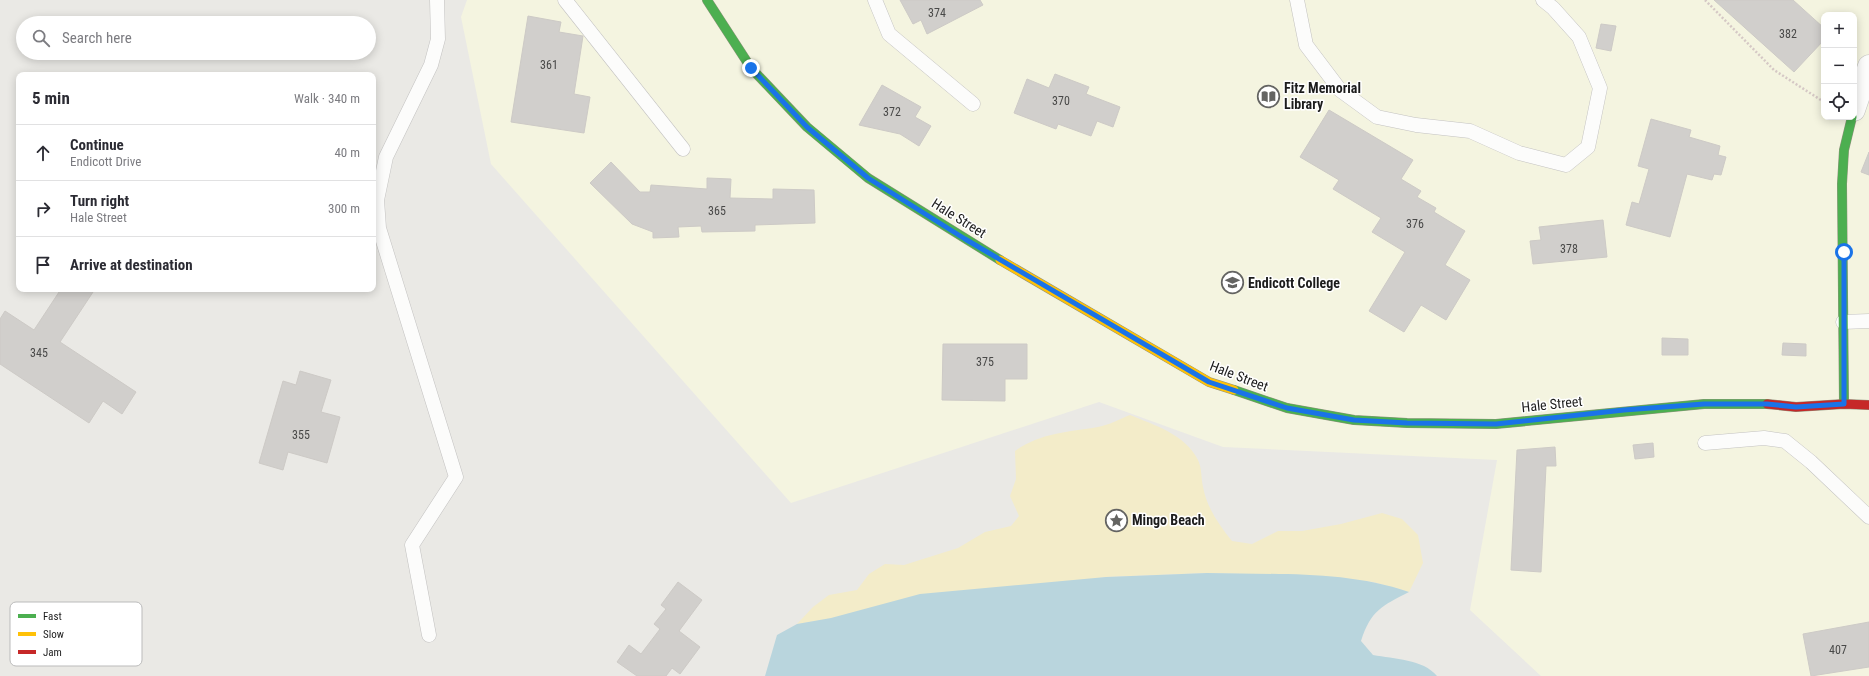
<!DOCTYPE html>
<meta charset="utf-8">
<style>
body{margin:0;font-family:"Roboto Condensed",sans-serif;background:#f7f7f7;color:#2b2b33}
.controls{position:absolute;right:12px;top:12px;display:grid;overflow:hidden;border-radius:8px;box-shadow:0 2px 10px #0003}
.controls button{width:36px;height:36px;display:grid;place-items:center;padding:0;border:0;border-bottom:1px solid #e1e1e2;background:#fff;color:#2b2b33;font:20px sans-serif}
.stop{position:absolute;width:12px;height:12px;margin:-9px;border:3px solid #1a73e8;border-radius:50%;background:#fff}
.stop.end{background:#1a73e8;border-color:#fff;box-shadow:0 1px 4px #0008}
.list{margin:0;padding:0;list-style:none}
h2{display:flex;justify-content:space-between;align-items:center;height:52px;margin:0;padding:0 16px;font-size:17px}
h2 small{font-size:13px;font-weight:400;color:#7c7c81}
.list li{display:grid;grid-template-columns:26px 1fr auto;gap:12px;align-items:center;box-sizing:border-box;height:56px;padding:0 16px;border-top:1px solid #e1e1e2}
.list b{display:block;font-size:15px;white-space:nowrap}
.list p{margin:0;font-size:13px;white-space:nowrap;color:#7c7c81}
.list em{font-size:13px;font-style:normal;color:#7c7c81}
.icon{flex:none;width:22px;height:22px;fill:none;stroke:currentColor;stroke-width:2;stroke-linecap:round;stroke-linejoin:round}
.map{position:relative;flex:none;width:1869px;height:676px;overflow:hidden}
.search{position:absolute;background:#fff;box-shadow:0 2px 10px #0003;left:16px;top:16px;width:360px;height:44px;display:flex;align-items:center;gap:10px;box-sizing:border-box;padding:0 14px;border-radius:22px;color:#7c7c81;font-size:15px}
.panel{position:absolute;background:#fff;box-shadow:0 2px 10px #0003;left:16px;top:72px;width:360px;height:220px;border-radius:8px}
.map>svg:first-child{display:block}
.education{fill:#f4f4e0;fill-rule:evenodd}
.sand{fill:#f3ecc9}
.water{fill:#b9d5dd}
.building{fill:#d1cfcc;stroke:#cdcac6}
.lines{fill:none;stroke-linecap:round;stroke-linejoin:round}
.lane-casing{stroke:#c3c2c1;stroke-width:15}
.street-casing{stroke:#c3c2c1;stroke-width:23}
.fast-casing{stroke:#91937e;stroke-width:10}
.slow-casing{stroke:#91937e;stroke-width:10}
.jam-casing{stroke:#91937e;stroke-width:10}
.path{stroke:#d5c8c5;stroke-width:2.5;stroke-dasharray:2 2;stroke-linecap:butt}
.lane{stroke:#fcfcfb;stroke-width:14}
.street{stroke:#fcfcfb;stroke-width:22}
.fast{stroke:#4caf50;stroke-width:9}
.slow{stroke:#ffc107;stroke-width:9}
.jam{stroke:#c62828;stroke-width:9}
.route{stroke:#1a73e8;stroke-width:5}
.labels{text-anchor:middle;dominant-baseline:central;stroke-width:3;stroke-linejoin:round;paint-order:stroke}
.number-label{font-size:12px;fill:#494948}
.poi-label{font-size:14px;font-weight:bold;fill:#1c1c1c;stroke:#fff;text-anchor:start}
.street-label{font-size:14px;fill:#1c1c1c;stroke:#fff}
.key{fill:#fff;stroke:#bbb;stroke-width:1}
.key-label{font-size:11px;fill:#1c1c1c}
</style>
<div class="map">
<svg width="1869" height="676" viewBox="0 0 1869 676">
<rect width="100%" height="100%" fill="#eae9e5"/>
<path class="education" d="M467 0H1869V676H1541L1470 610 1497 460 1223 447 1099 402 791 503 491 164 461 17ZM1824 15H1854V117H1824Z"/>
<path class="sand" d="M1130 415C1154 425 1185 434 1198 460 1202 468 1201 479 1203 487 1207 508 1219 525 1232 541L1252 544 1278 531H1302L1341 524 1382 513 1402 519 1418 535 1423 563 1409 592 1373 582 1317 576 1207 573 1106 577 797 624 813 607 829 595 857 590 869 574 885 564 904 565 958 548 985 532 1011 526 1019 516 1010 496 1016 479 1015 451C1040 433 1068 432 1098 427 1109 425 1120 419 1130 415Z"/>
<path class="water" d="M1207 573C1274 575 1345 570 1409 592 1382 606 1371 610 1361 641L1373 655C1394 659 1423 659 1437 676H765L777 635 797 624 831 618 920 594 1106 577Z"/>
<g class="building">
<path d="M900 0H980L983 5 927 34 921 20 913 24Z"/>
<path d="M1714 0H1793L1824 28V40L1794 72Z"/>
<path d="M528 16 561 22 559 32 583 36 574 94 590 97 584 133 511 122Z"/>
<path d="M1601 24 1616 26 1611 51 1596 48Z"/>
<path d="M1055 74 1089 87 1086 94 1120 107 1113 127 1097 121 1091 136 1058 124 1056 129 1014 113 1027 79 1049 88Z"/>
<path d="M882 85 921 107 915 117 931 126 919 146 900 134 859 125Z"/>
<path d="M1329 110 1413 160 1401 179 1421 191 1417 197 1436 208 1434 212 1465 231 1445 265 1470 280 1446 320 1421 305 1404 332 1369 311 1405 252 1372 232 1381 218 1333 189 1339 180 1300 157Z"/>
<path d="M1651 119 1691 130 1689 137 1720 146 1718 155 1726 157 1721 175 1714 174 1712 180 1687 174 1670 237 1626 225 1632 202 1639 204 1649 169 1638 166Z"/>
<path d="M1869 152V175L1861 172Z"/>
<path d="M611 162 640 192H650L651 185 707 189V178L731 179 730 198 773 199V189L814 190 815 223 755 225V231L702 232 701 226 678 227 679 237 653 238V232L632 224 590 183Z"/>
<path d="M1603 220 1607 257 1533 264 1530 241 1541 240 1539 227Z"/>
<path d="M61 289H95L60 342 136 392 122 414 103 401 89 423 0 364V319L5 311 34 330Z"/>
<path d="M1662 338 1688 339V355H1662Z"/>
<path d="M1783 343 1806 344V356L1782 355Z"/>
<path d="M943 344H1027V379H1005V401L942 400Z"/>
<path d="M300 371 331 380 321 412 340 417 327 463 288 452 283 470 259 463 283 381 296 385Z"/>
<path d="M1653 443 1654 457 1635 459 1633 445Z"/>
<path d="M1555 447 1556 466H1546L1541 572 1511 570 1517 450Z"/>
<path d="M678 582 702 600 679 631 700 647 680 674 672 668 666 676H637L617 662 629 645 641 654 660 629 654 624 666 609 661 605Z"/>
<path d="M1869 622V667L1811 676 1803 634Z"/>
</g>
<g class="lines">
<defs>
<g id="lane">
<path d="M565 0 683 149"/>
<path d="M875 0 889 34 973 104"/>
<path d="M1297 0 1306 45 1340 90 1377 117 1416 125 1470 131 1519 153 1566 165 1588 147 1600 88 1579 37 1553 8 1543 0"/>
<path d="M1843 322 1869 321"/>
<path d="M1705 443 1764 438 1785 441 1811 462 1869 517"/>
<path d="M429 635 412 545 456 477 379 228 377 200 386 157 431 65 438 39 437 0"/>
</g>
<path id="street" d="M1854 110 1869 66"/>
<g id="fast">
<path d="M707 0 751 68 807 127 868 178 1000 260"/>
<path d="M1234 390 1287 408 1354 420 1407 423 1496 424 1704 404H1767"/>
<path d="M1844 404 1842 184 1844 150 1852 117"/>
</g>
<path id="slow" d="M1000 260 1209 382 1234 390"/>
<path id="jam" d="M1767 404 1796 407 1844 404 1869 405"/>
</defs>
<use href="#lane" class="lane-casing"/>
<use href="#street" class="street-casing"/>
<use href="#fast" class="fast-casing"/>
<use href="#slow" class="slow-casing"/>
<use href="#jam" class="jam-casing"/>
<path class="path" d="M1705 0 1774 70 1824 102"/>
<use href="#lane" class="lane"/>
<use href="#street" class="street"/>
<use href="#fast" class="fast"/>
<use href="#slow" class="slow"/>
<use href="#jam" class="jam"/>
</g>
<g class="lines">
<path class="route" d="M751 68 807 127 868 178 965 239 1209 382 1287 408 1354 420 1407 423 1496 424 1624 410 1704 404H1767L1796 407 1844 404V252"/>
</g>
<defs>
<symbol id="library-ring" viewBox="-11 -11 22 22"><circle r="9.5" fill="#fff" stroke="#646462" stroke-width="1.5"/><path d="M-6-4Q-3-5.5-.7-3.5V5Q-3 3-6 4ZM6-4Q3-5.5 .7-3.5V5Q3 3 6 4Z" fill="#646462"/></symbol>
<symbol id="university-ring" viewBox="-11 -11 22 22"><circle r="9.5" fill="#fff" stroke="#646462" stroke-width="1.5"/><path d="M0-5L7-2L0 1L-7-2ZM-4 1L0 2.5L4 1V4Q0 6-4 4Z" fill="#646462"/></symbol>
<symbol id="sight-ring" viewBox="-11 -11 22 22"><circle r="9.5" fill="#fff" stroke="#646462" stroke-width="1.5"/><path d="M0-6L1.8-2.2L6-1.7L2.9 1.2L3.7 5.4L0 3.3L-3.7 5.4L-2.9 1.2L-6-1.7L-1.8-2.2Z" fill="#646462"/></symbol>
</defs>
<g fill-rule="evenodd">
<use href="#library-ring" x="1256" y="84" width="25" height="25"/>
<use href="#university-ring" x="1220" y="270" width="25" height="25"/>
<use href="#sight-ring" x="1104" y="508" width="25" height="25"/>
</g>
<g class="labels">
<g class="number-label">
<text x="937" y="13">374</text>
<text x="1788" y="34">382</text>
<text x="549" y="65">361</text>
<text x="1061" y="101">370</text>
<text x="892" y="112">372</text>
<text x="717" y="211">365</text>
<text x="1415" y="224">376</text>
<text x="1569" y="249">378</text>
<text x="39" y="353">345</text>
<text x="985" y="362">375</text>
<text x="301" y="435">355</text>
<text x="1838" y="650">407</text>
</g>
<g class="poi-label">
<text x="1284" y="88">Fitz Memorial<tspan x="1284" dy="16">Library</tspan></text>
<text x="1248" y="283">Endicott College</text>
<text x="1132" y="520">Mingo Beach</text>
</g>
<g class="street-label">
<text transform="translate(959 218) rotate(32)">Hale Street</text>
<text transform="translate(1239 376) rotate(21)">Hale Street</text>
<text transform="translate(1552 404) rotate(-6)">Hale Street</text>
</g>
</g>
<rect x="10" y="602" width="132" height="64" rx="6" class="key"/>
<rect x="18" y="614" width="18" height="4" fill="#4caf50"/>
<rect x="18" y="632" width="18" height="4" fill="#ffc107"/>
<rect x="18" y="650" width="18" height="4" fill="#c62828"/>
<g class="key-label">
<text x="43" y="620">Fast</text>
<text x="43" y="638">Slow</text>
<text x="43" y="656">Jam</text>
</g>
</svg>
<div class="controls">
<button>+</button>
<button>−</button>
<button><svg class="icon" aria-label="locate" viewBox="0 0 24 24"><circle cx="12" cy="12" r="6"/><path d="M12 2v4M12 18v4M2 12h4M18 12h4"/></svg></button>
</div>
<div class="stop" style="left:1844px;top:252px"></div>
<div class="stop end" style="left:751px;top:68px"></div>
<div class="search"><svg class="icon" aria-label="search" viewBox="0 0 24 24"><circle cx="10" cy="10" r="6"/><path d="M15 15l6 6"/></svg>Search here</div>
<section class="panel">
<h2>5 min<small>Walk · 340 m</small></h2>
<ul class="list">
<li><svg class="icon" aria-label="ahead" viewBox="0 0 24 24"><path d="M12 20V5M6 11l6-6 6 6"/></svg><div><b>Continue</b><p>Endicott Drive</p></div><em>40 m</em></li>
<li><svg class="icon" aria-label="right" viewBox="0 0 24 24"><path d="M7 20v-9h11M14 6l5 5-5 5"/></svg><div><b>Turn right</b><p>Hale Street</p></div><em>300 m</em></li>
<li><svg class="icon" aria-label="arrive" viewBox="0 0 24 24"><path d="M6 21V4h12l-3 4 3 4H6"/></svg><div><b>Arrive at destination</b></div></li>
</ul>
</section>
</div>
